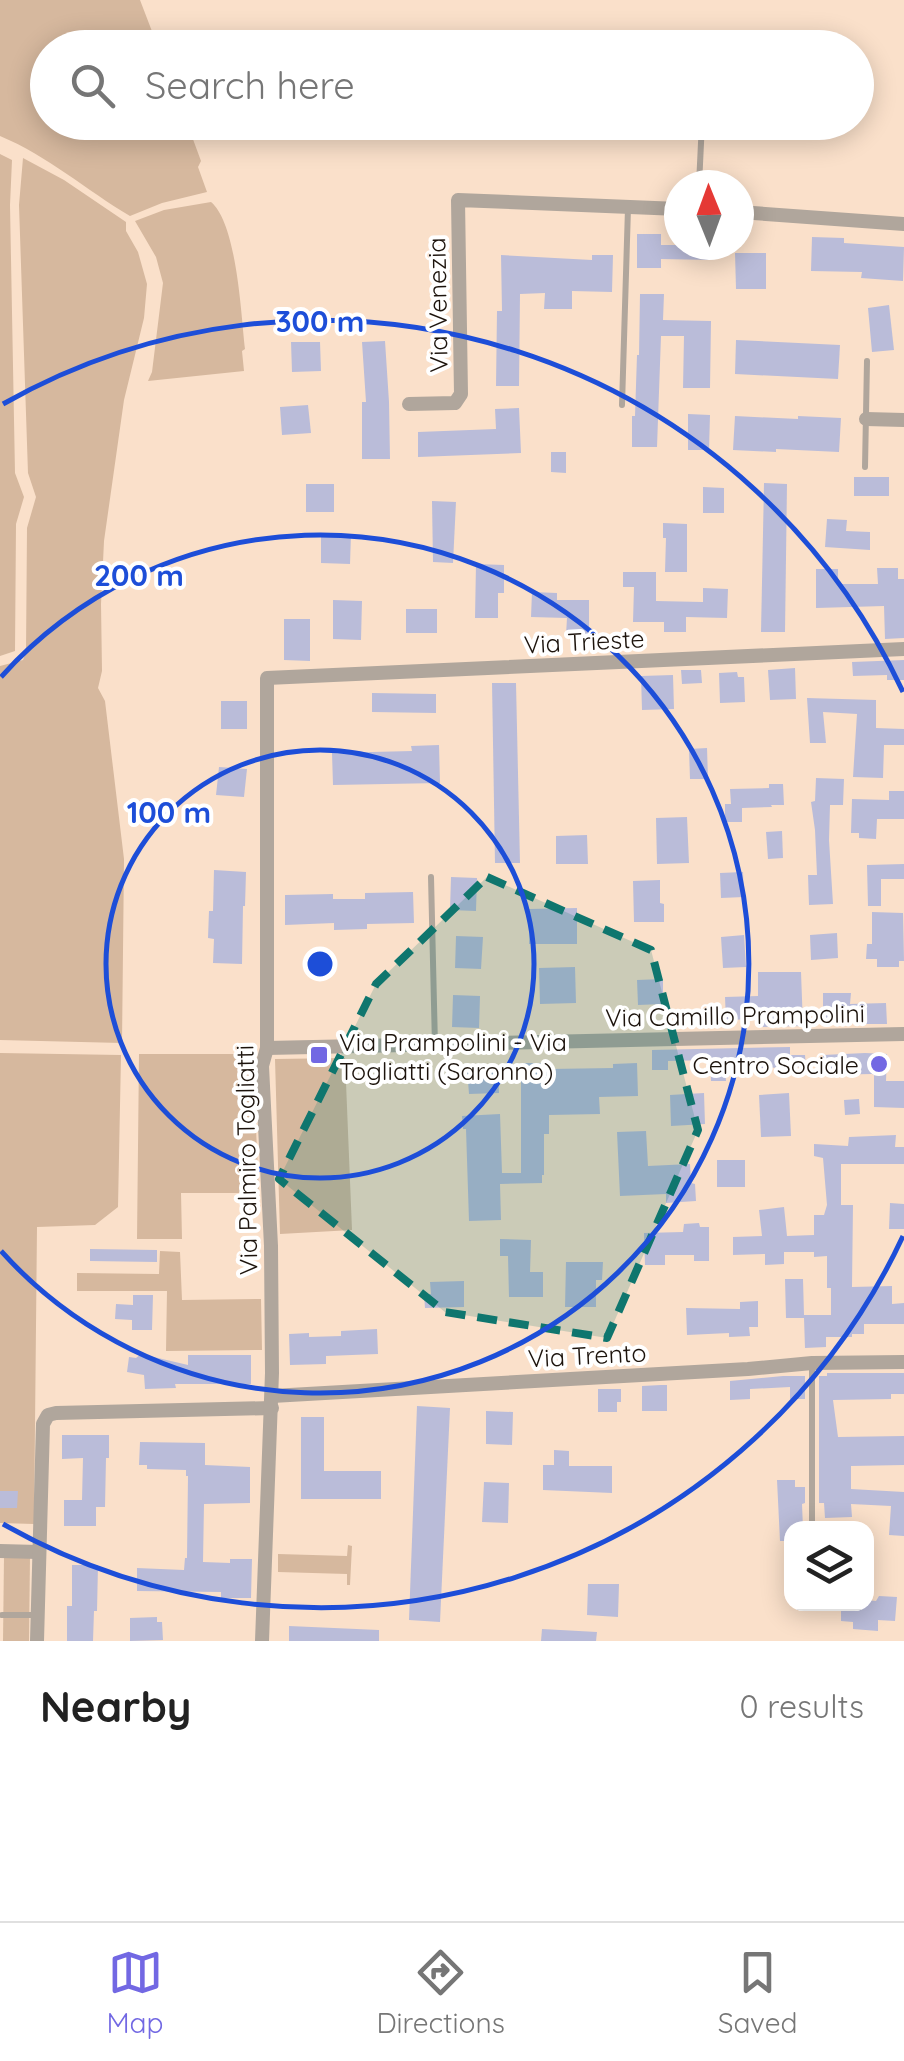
<!DOCTYPE html>
<style>
body{margin:0;font-family:Quicksand,sans-serif;background:#f2f2f2;color:#222}
.controls{position:absolute;right:30px;bottom:30px;display:grid;overflow:hidden;border-radius:20px;box-shadow:0 5px 25px #0003}
.controls button{width:90px;height:90px;display:grid;place-items:center;padding:0;border:0;border-bottom:2px solid #e0e0e0;background:#fff;color:#222;font:50px sans-serif}
.compass{position:absolute;left:664px;top:170px;width:90px;height:90px;border-radius:50%;background:#fff;box-shadow:0 5px 25px #0003;rotate:359deg}
.list{margin:0;padding:0;list-style:none}
h2{display:flex;justify-content:space-between;align-items:center;height:130px;margin:0;padding:0 40px;font-size:42px}
h2 small{font-size:32px;font-weight:400;color:#767676}
.icon{flex:none;width:55px;height:55px;fill:none;stroke:currentColor;stroke-width:2;stroke-linecap:round;stroke-linejoin:round}
.map{position:relative;flex:none;width:904px;height:1641px;overflow:hidden}
.search{position:absolute;background:#fff;box-shadow:0 5px 25px #0003;left:30px;right:30px;top:30px;height:110px;display:flex;align-items:center;gap:25px;box-sizing:border-box;padding:0 35px;border-radius:55px;color:#767676;font-size:38px}
.sheet{height:280px;background:#fff}
nav{display:flex;justify-content:space-around;align-items:center;box-sizing:border-box;height:140px;border-top:2px solid #e0e0e0;background:#fff;font-size:28px;color:#767676}
nav a{display:grid;justify-items:center;gap:5px}
nav .on{color:#7268e3}
.map>svg:first-child{display:block}
.green{fill:#d6b89e}
.building{fill:#babcd9}
.lines{fill:none;stroke-linecap:round;stroke-linejoin:round}
.service{stroke:#b0a69c;stroke-width:6}
.minor{stroke:#b0a69c;stroke-width:14}
.marked{fill:#0f766e;fill-opacity:0.2;stroke:#0f766e;stroke-width:8;stroke-dasharray:20 12;stroke-linejoin:round}
.ring{fill:none;stroke:#1d4ed8;stroke-width:5}
.poi-dot{fill:#7268e3;stroke:#fff;stroke-width:4}
.labels{text-anchor:middle;dominant-baseline:central;stroke-width:8;stroke-linejoin:round;paint-order:stroke}
.street-label{font-size:25px;fill:#1c130c;stroke:#fff}
.poi-label{font-size:25px;fill:#1c130c;stroke:#fff;text-anchor:start}
.centre{fill:#1d4ed8;stroke:#fff;stroke-width:5}
.ring-label{font-size:30px;text-anchor:middle;font-weight:bold;fill:#1d4ed8;stroke:#fff;stroke-width:8;stroke-linejoin:round;paint-order:stroke}
</style>
<div class="map">
<svg width="904" height="1641" viewBox="0 0 904 1641">
<rect width="100%" height="100%" fill="#fae0ca"/>
<g class="green">
<path d="M0 0H140L158 47 48 48V122L187 123 201 161 198 167 207 192 162 203 130 216C86 190 48 156 0 136Z"/>
<path d="M0 154 12 160 10 205 15 473 24 497 16 524 15 651 0 656Z"/>
<path d="M23 158 64 180 126 222V231L138 252 147 284 144 318 124 400 104 541 101 604 102 671 98 688 105 701 124 859 122 1043 0 1040V666L23 660 26 652 27 528 36 497 28 473 19 205Z"/>
<path d="M211 202C237 224 241 314 245 349L242 351 244 371 148 381 152 372 163 283 156 257 135 221 164 210Z"/>
<path d="M0 1053 121 1055 118 1207 95 1225 37 1227 34 1524 0 1523Z"/>
<path d="M139 1054H233L243 1057 253 1065 259 1193H181L182 1239H137Z"/>
<path d="M345 1058 352 1230 280 1234 275 1059Z"/>
<path d="M160 1251 180 1252 182 1300 261 1299 262 1350 166 1351 167 1291H77V1273L159 1274Z"/>
<path d="M348 1545 352 1546 350 1585H347V1574L278 1572V1554L347 1556Z"/>
<path d="M4 1556 30 1557 29 1641H3Z"/>
</g>
<g class="building">
<path d="M637 234H661V245H712L711 260 661 259V268H637Z"/>
<path d="M812 237 844 238V243L904 247 903 281 861 278 862 272 811 271Z"/>
<path d="M735 253H766V289H736Z"/>
<path d="M501 255 592 260V255H613L612 292 572 291V309H544L545 293 520 294 519 386H496L497 311H502Z"/>
<path d="M640 294H664L663 320 711 321 710 388H683L684 336H661L657 447H632V416H635L637 355H639Z"/>
<path d="M889 305 894 350 872 352 868 308Z"/>
<path d="M736 340 840 345 838 379 735 374Z"/>
<path d="M385 341 389 402 390 459H362V402H366L362 342Z"/>
<path d="M291 342H320L321 371 292 372Z"/>
<path d="M308 405 311 433 282 435 280 407Z"/>
<path d="M519 408 521 453 418 457V432L496 429 495 409Z"/>
<path d="M688 414 710 415 709 450H688Z"/>
<path d="M735 416 798 419V416L841 418 839 452 776 449V452L733 450Z"/>
<path d="M551 452H566V473L551 472Z"/>
<rect x="854" y="477" width="35" height="19"/>
<path d="M764 483 787 484 785 632H761Z"/>
<rect x="306" y="484" width="28" height="28"/>
<path d="M703 487 724 488V513H703Z"/>
<path d="M432 501 456 502 453 563 433 562Z"/>
<path d="M827 519 847 520 846 531 870 532V550L825 547Z"/>
<path d="M663 523 687 524V572H665L666 538H663Z"/>
<path d="M321 534H351L350 564 321 563Z"/>
<path d="M476 564 504 565V593H498V618H475Z"/>
<path d="M877 568H898V579H904V638L885 639 884 606 816 608V569H838V584H878Z"/>
<path d="M623 572H656V601L703 602V588L728 589 727 618 686 617V632H664V622H633L634 587H623Z"/>
<path d="M532 592 557 593V600H589V635H566L567 618 531 617Z"/>
<path d="M333 600 362 601 361 640 333 639Z"/>
<rect x="406" y="609" width="31" height="24"/>
<path d="M284 619H310V661L284 660Z"/>
<path d="M904 660V680H887V675L853 676 852 662Z"/>
<path d="M795 668 796 699 770 700 768 670Z"/>
<path d="M681 670H701L702 683 682 684Z"/>
<path d="M737 672 738 677H744L745 702 720 703 719 673Z"/>
<path d="M673 675 674 709 642 710 641 676Z"/>
<path d="M492 683H516L520 863H495Z"/>
<path d="M372 693 436 694V713L372 712Z"/>
<path d="M807 698 876 700V728L904 729V745H884L883 778 853 777 857 714 823 712 826 743H810Z"/>
<rect x="221" y="701" width="26" height="28"/>
<path d="M439 745 440 783 333 785 332 753 412 751 411 746Z"/>
<path d="M707 748 708 779H690L689 749Z"/>
<path d="M219 767 247 769 244 797 216 795Z"/>
<path d="M816 778 844 779 843 805H830L829 840 833 904 809 905 808 875H817L815 830 811 802 815 801Z"/>
<path d="M769 784H783L784 805H771L772 807 742 808V822H725V804H731L730 789 769 788Z"/>
<path d="M889 791H904V819H877L876 839 859 838V833H851L852 799 889 800Z"/>
<path d="M687 817 689 863 657 864 656 818Z"/>
<path d="M782 831 783 858 768 859 766 832Z"/>
<path d="M587 835 588 864H556V836Z"/>
<path d="M904 864V879H881V906H868L867 865Z"/>
<path d="M214 870 246 872 245 906H243L242 964 213 963 214 939 208 938 209 911H213Z"/>
<path d="M743 872 744 897 721 898 720 873Z"/>
<path d="M451 877 477 878 476 911 450 910Z"/>
<path d="M660 880V903L664 904V922H634L633 881Z"/>
<path d="M413 892 414 923 367 924V929L334 930V923L285 925V895L333 894V899H365V893Z"/>
<path d="M577 908V944H529V909Z"/>
<path d="M872 912 903 913 904 961H899V967H877V959H866L867 944H872Z"/>
<path d="M837 933 838 958 811 960 810 935Z"/>
<path d="M744 935 746 967 723 968 721 937Z"/>
<path d="M456 936 483 937 481 969 455 968Z"/>
<path d="M575 967 576 1003 540 1004 539 968Z"/>
<path d="M758 972H801L803 1026 758 1027V1019L726 1020 725 997 758 996Z"/>
<path d="M663 979V1004L638 1005 637 980Z"/>
<path d="M823 993H851L850 1004 886 1003 887 1024H860V1020H823Z"/>
<path d="M453 995 480 996 479 1028 452 1027Z"/>
<path d="M790 1047V1055H805L806 1067 725 1069 726 1081H711L710 1060 668 1061V1070H652V1050Z"/>
<path d="M865 1053 887 1054 886 1081H904V1108L874 1107V1075L872 1074 823 1075V1055Z"/>
<path d="M521 1063H549V1069L613 1068V1064L637 1063 638 1096 599 1097 600 1114 549 1115V1134H544V1175H542V1183L500 1184 501 1220 469 1221 466 1129H463L462 1116 500 1114 502 1173H521Z"/>
<path d="M498 1066 499 1093 469 1094 468 1081H462V1068Z"/>
<path d="M704 1093 705 1124 671 1126 670 1095Z"/>
<path d="M789 1093 791 1136 761 1137 759 1095Z"/>
<path d="M859 1099 860 1114 845 1115 844 1100Z"/>
<path d="M646 1131 648 1166 690 1164 691 1183 695 1184 696 1201 666 1203V1194L620 1196 617 1132Z"/>
<path d="M896 1135 895 1147H904V1164H841V1205H853L852 1287 892 1286V1304L904 1303V1324H864V1334H852V1337H826V1347L805 1348 804 1318H786L785 1279H803L804 1315H831V1288H827V1256L814 1257V1252H784V1264L765 1265V1254L733 1255V1237L762 1236 759 1210 784 1207 787 1236 814 1235V1215H824L827 1205 823 1158 814 1156V1144L848 1146 849 1137Z"/>
<rect x="717" y="1160" width="28" height="27"/>
<path d="M890 1203 904 1204V1229H889Z"/>
<path d="M699 1223 700 1227H709V1261H694V1255H665V1265H645L644 1233 683 1232 684 1224Z"/>
<path d="M500 1239 531 1240 530 1272H543V1297H509L508 1256H500Z"/>
<path d="M90 1249 157 1250V1262L90 1261Z"/>
<path d="M566 1262H603L602 1280H596V1307H565Z"/>
<path d="M464 1281V1307L425 1308 424 1294H431L430 1282Z"/>
<path d="M133 1295H153L152 1330H132V1320L115 1319 116 1304 133 1305Z"/>
<path d="M758 1301V1327H749L750 1336 729 1337V1333L687 1335 686 1308 740 1309V1302Z"/>
<path d="M377 1329 378 1354 326 1356V1364L290 1365 289 1334 309 1333V1337L341 1336V1331Z"/>
<path d="M141 1354 188 1365V1355H251V1384H175L176 1388 145 1389 144 1375 127 1372 129 1357 136 1358Z"/>
<path d="M827 1373H904V1394H891V1399L833 1400 838 1437 904 1436V1465L851 1466V1489L904 1492V1536L889 1535 891 1506 851 1504 852 1517 825 1518 824 1503H819V1376H827Z"/>
<path d="M783 1376H805V1399H790V1387L750 1389V1399L730 1400V1381Z"/>
<path d="M661 1385H667V1411H642V1386Z"/>
<path d="M598 1389H621V1402H617V1412H598Z"/>
<path d="M417 1406 450 1408 440 1622 409 1620Z"/>
<path d="M486 1411 513 1412 512 1445 486 1444Z"/>
<path d="M301 1417H324V1471H381V1499H301Z"/>
<path d="M62 1435H109V1458H106L105 1507H96V1526H64V1500H82L83 1458 62 1459Z"/>
<path d="M140 1442 205 1443V1465L250 1467V1503L204 1504 203 1562 230 1563V1559H252L251 1598H221V1592L137 1591V1568L184 1570 185 1558H187L188 1476H186V1470L147 1469V1465H139Z"/>
<path d="M554 1450 569 1451V1466H612V1493L543 1490V1465H554Z"/>
<path d="M777 1480H795V1487H805V1503L802 1504 803 1528H792V1541H780Z"/>
<path d="M484 1482 509 1483 508 1523 482 1522Z"/>
<path d="M0 1491H18L17 1508H0Z"/>
<path d="M72 1565H98L97 1611H94L93 1641H67V1606H72Z"/>
<path d="M588 1584H619L618 1617 587 1615Z"/>
<path d="M879 1596 897 1597 895 1621 878 1620V1631L853 1629V1622L841 1621V1604H866V1600L876 1601Z"/>
<path d="M157 1617V1622H162L163 1640 130 1641V1618Z"/>
<path d="M289 1626 379 1630V1641H289Z"/>
<path d="M542 1629 597 1632 596 1641H541Z"/>
</g>
<g class="lines">
<g class="service">
<path d="M699 185 702 122"/>
<path d="M622 405 628 208"/>
<path d="M865 467 867 361"/>
<path d="M431 877 435 1046"/>
<path d="M812 1364V1528"/>
<path d="M2 1615H36"/>
</g>
<g class="minor">
<path d="M739 212 904 224"/>
<path d="M409 404 455 403 461 394 458 200 679 209"/>
<path d="M866 419 904 420"/>
<path d="M267 1048 904 1034"/>
<path d="M272 1396 748 1369 812 1363 904 1362"/>
<path d="M0 1551 38 1552"/>
<path d="M37 1641 43 1424 48 1415 56 1413 272 1408"/>
<path d="M262 1641 272 1373 271 1246 262 1066 267 1048V678L904 649"/>
</g>
</g>
<path class="marked" d="M487 877 651 950 698 1130 607 1338 445 1312 279 1179 376 984Z"/>
<g class="ring">
<circle cx="320" cy="964" r="214"/>
<path d="M1 677A429 429 0 1 1 1 1251"/>
<path d="M903 1236A643 643 0 0 1 3 1524M3 404A643 643 0 0 1 903 692"/>
</g>
<g class="poi-dot">
<rect x="309" y="1045" width="20" height="20" rx="5"/>
<circle cx="879" cy="1064" r="10"/>
</g>
<g class="labels">
<g class="street-label">
<text transform="translate(437 305) rotate(-91)">Via Venezia</text>
<text transform="translate(584 641) rotate(-3)">Via Trieste</text>
<text transform="translate(735 1015) rotate(-1)">Via Camillo Prampolini</text>
<text transform="translate(246 1160) rotate(-91)">Via Palmiro Togliatti</text>
<text transform="translate(587 1355) rotate(-3)">Via Trento</text>
</g>
<g class="poi-label">
<text x="339" y="1041">Via Prampolini - Via<tspan x="339" dy="29">Togliatti (Saronno)</tspan></text>
<text x="859" y="1064" text-anchor="end">Centro Sociale</text>
</g>
</g>
<circle cx="320" cy="964" r="15" class="centre"/>
<g class="ring-label">
<text x="320" y="332">300 m</text>
<text x="139" y="586">200 m</text>
<text x="169" y="823">100 m</text>
</g>
</svg>
<div class="controls">
<button><svg class="icon" aria-label="layers" viewBox="0 0 24 24"><path d="M12 4l9 5-9 5-9-5zM3 14l9 5 9-5"/></svg></button>
</div>
<svg class="compass" viewBox="-18 -18 36 36"><path d="M0-13l5 13h-10z" fill="#e53935"/><path d="M0 13l5-13h-10z" fill="#767676"/></svg>
<div class="search"><svg class="icon" aria-label="search" viewBox="0 0 24 24"><circle cx="10" cy="10" r="6"/><path d="M15 15l6 6"/></svg>Search here</div>
</div>
<section class="sheet">
<h2>Nearby<small>0 results</small></h2>
<ul class="list">
</ul>
</section>
<nav>
<a class="on"><svg class="icon" aria-label="map" viewBox="0 0 24 24"><path d="M3 6l6-2 6 2 6-2v14l-6 2-6-2-6 2zM9 4v14M15 6v14"/></svg>Map</a>
<a><svg class="icon" aria-label="directions" viewBox="0 0 24 24"><path d="M12 3l9 9-9 9-9-9zM9 14v-3h6M13 9l2 2-2 2"/></svg>Directions</a>
<a><svg class="icon" aria-label="saved" viewBox="0 0 24 24"><path d="M7 4h10v16l-5-4-5 4z"/></svg>Saved</a>
</nav>
